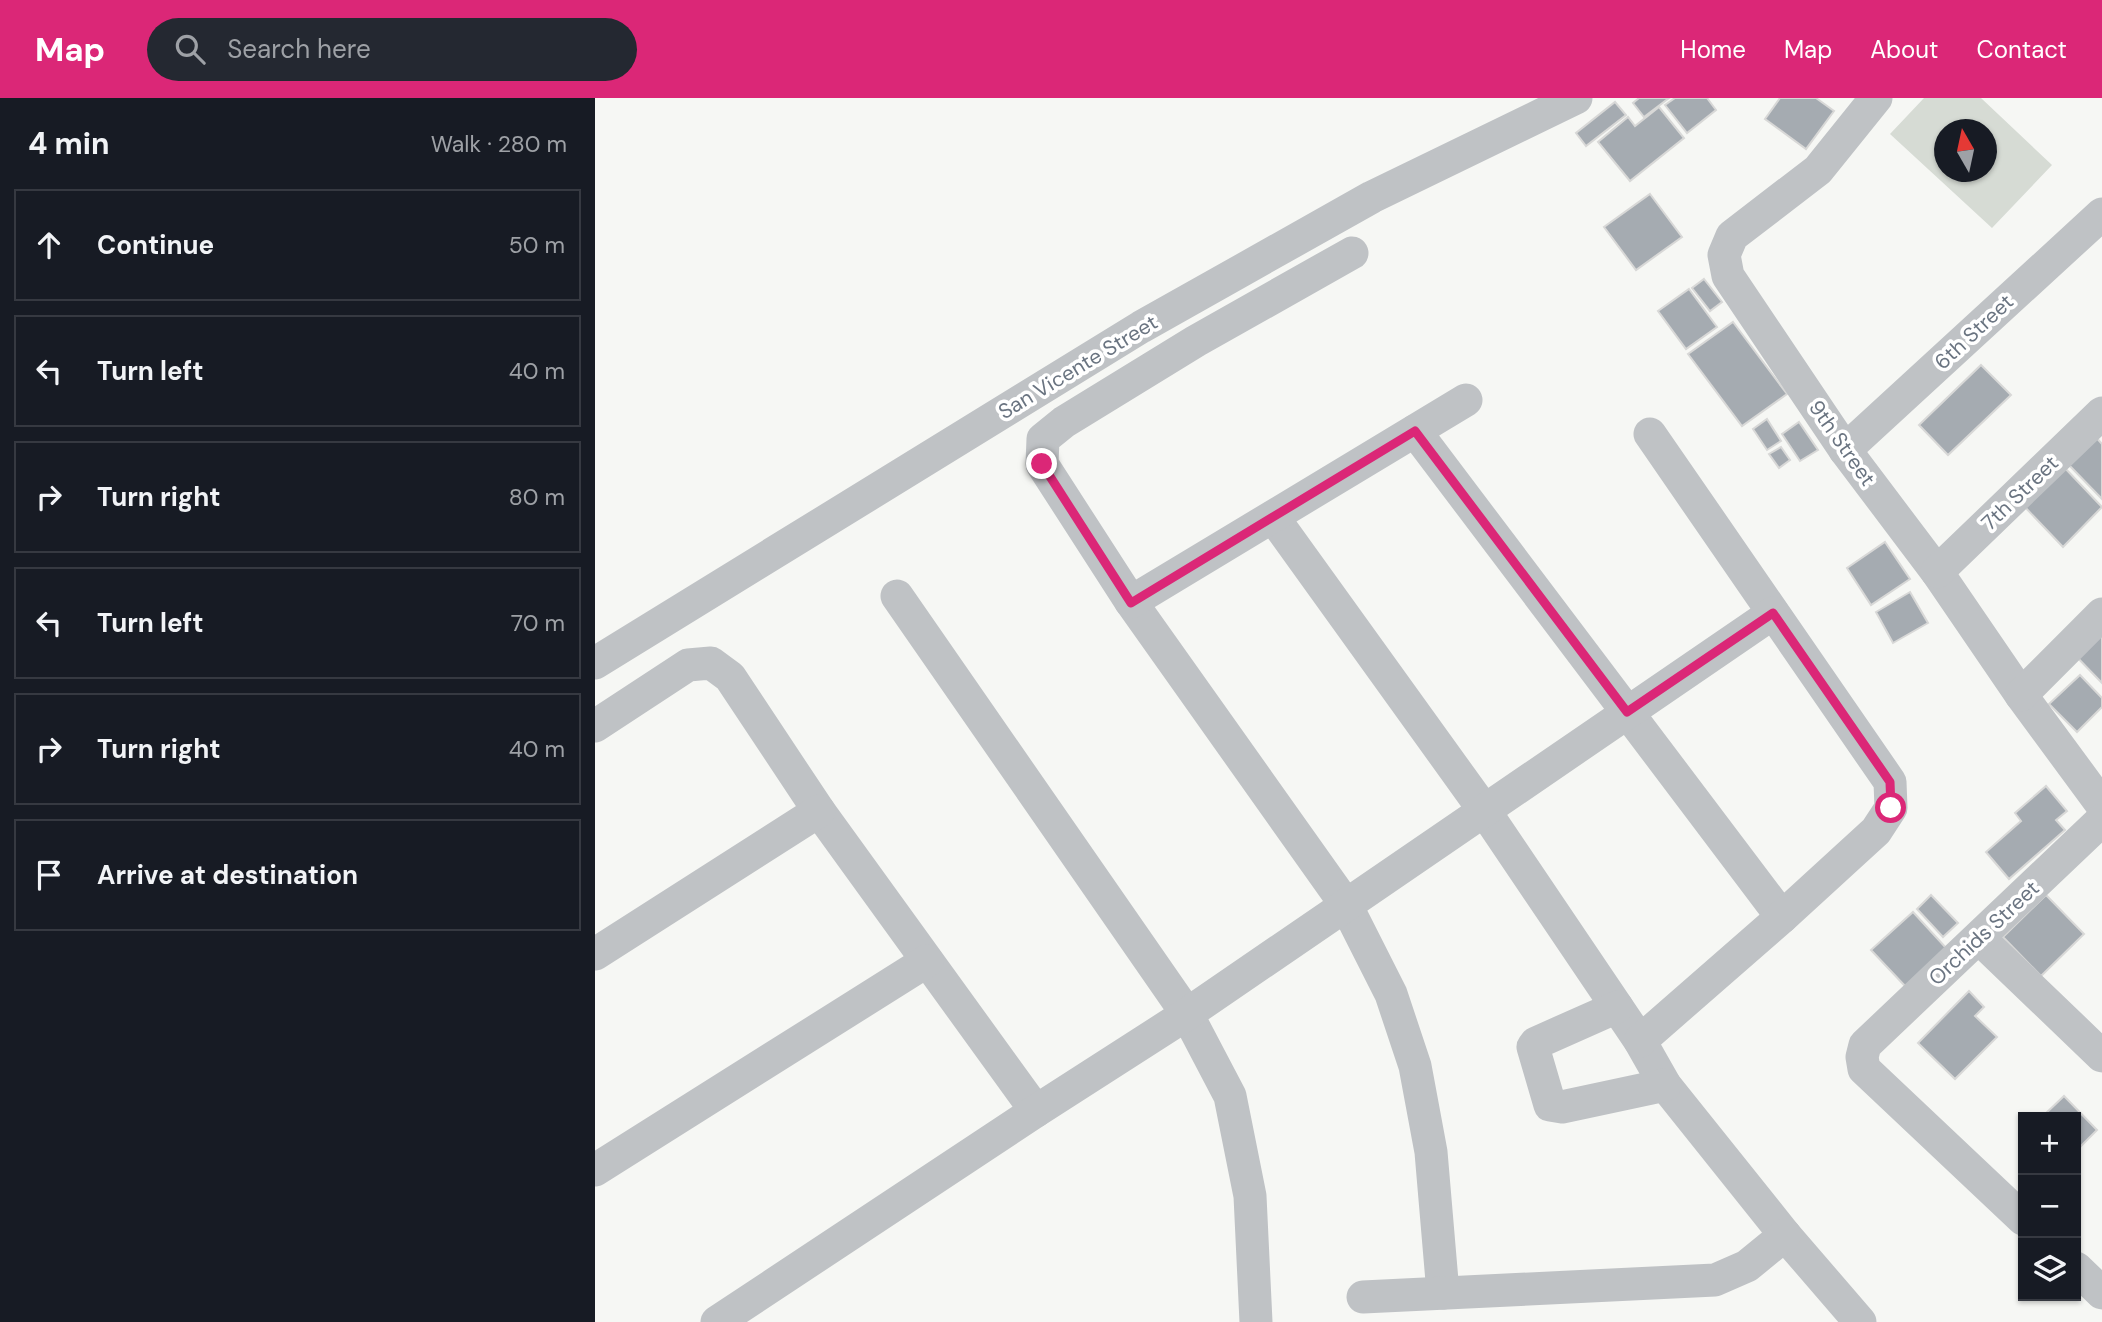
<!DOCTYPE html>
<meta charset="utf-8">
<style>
body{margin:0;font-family:"DM Sans",sans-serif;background:#242831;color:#f1f3f6}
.controls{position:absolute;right:21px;bottom:21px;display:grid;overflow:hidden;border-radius:0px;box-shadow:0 2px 5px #0004}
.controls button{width:63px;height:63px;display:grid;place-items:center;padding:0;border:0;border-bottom:2px solid #363941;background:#171b24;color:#f1f3f6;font:35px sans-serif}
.compass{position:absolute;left:1339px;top:21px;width:63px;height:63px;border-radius:50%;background:#171b24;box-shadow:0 2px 5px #0004;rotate:351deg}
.stop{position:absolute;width:21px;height:21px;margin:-16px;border:5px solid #db2777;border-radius:50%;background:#fff}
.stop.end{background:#db2777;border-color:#fff;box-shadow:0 2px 7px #0008}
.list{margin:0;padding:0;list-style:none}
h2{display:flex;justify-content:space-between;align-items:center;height:91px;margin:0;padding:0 28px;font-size:30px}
h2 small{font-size:23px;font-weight:400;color:#9ea1a6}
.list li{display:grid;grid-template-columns:46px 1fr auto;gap:21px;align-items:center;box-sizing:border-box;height:112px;margin:0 14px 14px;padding:0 14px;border:2px solid #363941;border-radius:0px}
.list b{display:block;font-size:26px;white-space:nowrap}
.list em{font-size:23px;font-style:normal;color:#9ea1a6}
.icon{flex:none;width:38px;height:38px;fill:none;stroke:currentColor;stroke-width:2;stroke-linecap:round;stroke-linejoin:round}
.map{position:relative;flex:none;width:1507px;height:1224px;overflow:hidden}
header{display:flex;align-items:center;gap:42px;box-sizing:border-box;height:98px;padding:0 35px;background:#db2777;color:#fff}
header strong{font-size:33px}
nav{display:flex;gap:38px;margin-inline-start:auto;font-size:24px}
.search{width:490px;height:63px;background:#242831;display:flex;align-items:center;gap:18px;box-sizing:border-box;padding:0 24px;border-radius:38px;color:#9ea1a6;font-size:26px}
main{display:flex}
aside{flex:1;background:#171b24}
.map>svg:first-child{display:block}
.green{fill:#d6dbd4;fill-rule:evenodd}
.building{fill:#a5abb1;stroke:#d8d8d7;stroke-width:2}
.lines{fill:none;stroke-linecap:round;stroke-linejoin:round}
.minor{stroke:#bfc2c5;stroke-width:33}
.route{stroke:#db2777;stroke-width:9}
.labels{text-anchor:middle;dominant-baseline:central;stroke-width:7;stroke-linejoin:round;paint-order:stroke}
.street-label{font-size:21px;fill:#6a7481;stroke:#fff}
</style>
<header>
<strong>Map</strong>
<div class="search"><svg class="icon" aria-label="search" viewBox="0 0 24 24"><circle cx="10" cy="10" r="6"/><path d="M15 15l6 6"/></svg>Search here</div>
<nav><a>Home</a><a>Map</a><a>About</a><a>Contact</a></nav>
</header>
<main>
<aside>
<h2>4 min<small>Walk · 280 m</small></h2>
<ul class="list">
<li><svg class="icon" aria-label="ahead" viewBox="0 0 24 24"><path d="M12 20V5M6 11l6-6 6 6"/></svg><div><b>Continue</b></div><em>50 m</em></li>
<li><svg class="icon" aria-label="left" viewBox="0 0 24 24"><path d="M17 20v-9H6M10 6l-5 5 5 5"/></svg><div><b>Turn left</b></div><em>40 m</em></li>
<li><svg class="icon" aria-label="right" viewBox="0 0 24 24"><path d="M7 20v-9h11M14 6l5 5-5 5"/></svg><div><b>Turn right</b></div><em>80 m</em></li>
<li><svg class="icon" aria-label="left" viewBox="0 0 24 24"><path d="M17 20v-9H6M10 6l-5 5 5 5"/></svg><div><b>Turn left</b></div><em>70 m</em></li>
<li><svg class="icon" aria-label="right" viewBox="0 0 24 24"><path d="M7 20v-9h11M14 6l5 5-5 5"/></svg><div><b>Turn right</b></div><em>40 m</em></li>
<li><svg class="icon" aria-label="arrive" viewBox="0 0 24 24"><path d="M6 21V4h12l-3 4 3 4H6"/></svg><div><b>Arrive at destination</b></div></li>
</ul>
</aside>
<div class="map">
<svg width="1507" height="1224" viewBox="0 0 1507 1224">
<rect width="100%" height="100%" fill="#f6f7f4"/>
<path class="green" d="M1329 0H1386L1457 67 1397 130 1295 36ZM1350 32H1392V74H1350Z"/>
<g class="building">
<path d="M1044 0H1074L1049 19 1038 5Z"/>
<path d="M1080 0H1112L1121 12 1092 35 1070 7Z"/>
<path d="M1185 0H1221L1239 13 1211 51 1170 21Z"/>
<path d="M1020 4 1031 17 991 48 981 35Z"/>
<path d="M1064 9 1089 40 1035 83 1003 44 1033 19 1040 28Z"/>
<path d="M1055 96 1087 139 1041 172 1009 129Z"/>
<path d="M1109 181 1127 204 1115 213 1097 190Z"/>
<path d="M1094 191 1122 229 1091 251 1063 213Z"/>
<path d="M1138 224 1192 296 1147 328 1093 256Z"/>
<path d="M1386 267 1416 297 1353 357 1324 327Z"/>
<path d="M1172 321 1186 343 1172 352 1158 331Z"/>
<path d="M1204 324 1223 352 1205 363 1187 336Z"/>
<path d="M1500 338 1507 346V401L1471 364Z"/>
<path d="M1186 349 1195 362 1184 370 1174 356Z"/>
<path d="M1467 367 1507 409 1468 449 1427 406Z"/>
<path d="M1290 444 1315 481 1276 507 1252 470Z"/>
<path d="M1315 494 1333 525 1298 545 1281 514Z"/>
<path d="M1507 521V585L1475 552Z"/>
<path d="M1485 577 1507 600V609L1482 634 1454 606Z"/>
<path d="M1451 688 1472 713 1461 722 1470 732 1414 781 1391 754 1426 723 1420 715Z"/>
<path d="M1336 797 1363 825 1348 839 1322 811Z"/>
<path d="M1451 797 1489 836 1446 878 1408 839Z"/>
<path d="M1318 814 1352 851 1311 889 1276 852Z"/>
<path d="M1374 893 1389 909 1380 918 1402 939 1360 981 1323 945Z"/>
<path d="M1469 998 1502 1032 1481 1053V1019H1447Z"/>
</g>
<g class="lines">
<g class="minor">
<path d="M1281 0 1223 72 1137 138 1129 157 1133 178 1250 352 1342 474 1426 597 1507 707"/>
<path d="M757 155 601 243 469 324 448 341 447 366 536 504 751 807 796 896 820 968 836 1054 848 1195"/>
<path d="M820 333 1187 819"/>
<path d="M1250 352 1507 116"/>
<path d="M678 419 889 712 1045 943 1070 987 1190 1137 1265 1224"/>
<path d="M1342 474 1507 315"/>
<path d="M302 498 592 916 635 998 655 1098 661 1224"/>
<path d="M536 504 871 302"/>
<path d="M0 565 546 229 777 99 981 0"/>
<path d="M1426 597 1507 516"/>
<path d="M0 628 93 567 116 565 135 579 224 713 441 1013"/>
<path d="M1384 840 1507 958"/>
<path d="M0 856 224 713"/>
<path d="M1022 909 941 945 938 949 955 1007 967 1009 1070 987"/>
<path d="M1045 943 1187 819 1281 733 1296 710 1295 684 1055 336"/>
<path d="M0 1072 332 863"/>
<path d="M1428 1121 1269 971 1267 959 1270 947 1507 722"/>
<path d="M1481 1170 1507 1195"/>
<path d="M768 1199 1120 1182 1152 1168 1190 1137"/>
<path d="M122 1224 441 1013 592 916 1178 515"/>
</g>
</g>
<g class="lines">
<path class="route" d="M447 366 536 505 820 333 1032 614 1178 515 1295 684 1296 710"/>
</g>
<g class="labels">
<g class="street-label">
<text transform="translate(1379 234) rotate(-43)">6th Street</text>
<text transform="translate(483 269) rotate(-31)">San Vicente Street</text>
<text transform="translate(1247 345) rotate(55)">9th Street</text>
<text transform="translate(1425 395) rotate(-44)">7th Street</text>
<text transform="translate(1389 835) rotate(-43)">Orchids Street</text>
</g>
</g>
</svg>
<div class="controls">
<button>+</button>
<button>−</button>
<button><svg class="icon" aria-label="layers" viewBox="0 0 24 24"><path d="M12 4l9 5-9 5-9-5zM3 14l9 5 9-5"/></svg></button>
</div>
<svg class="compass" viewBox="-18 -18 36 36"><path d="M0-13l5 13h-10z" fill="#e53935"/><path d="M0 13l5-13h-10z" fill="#9ea1a6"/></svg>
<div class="stop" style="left:1296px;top:710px"></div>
<div class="stop end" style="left:447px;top:366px"></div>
</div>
</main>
